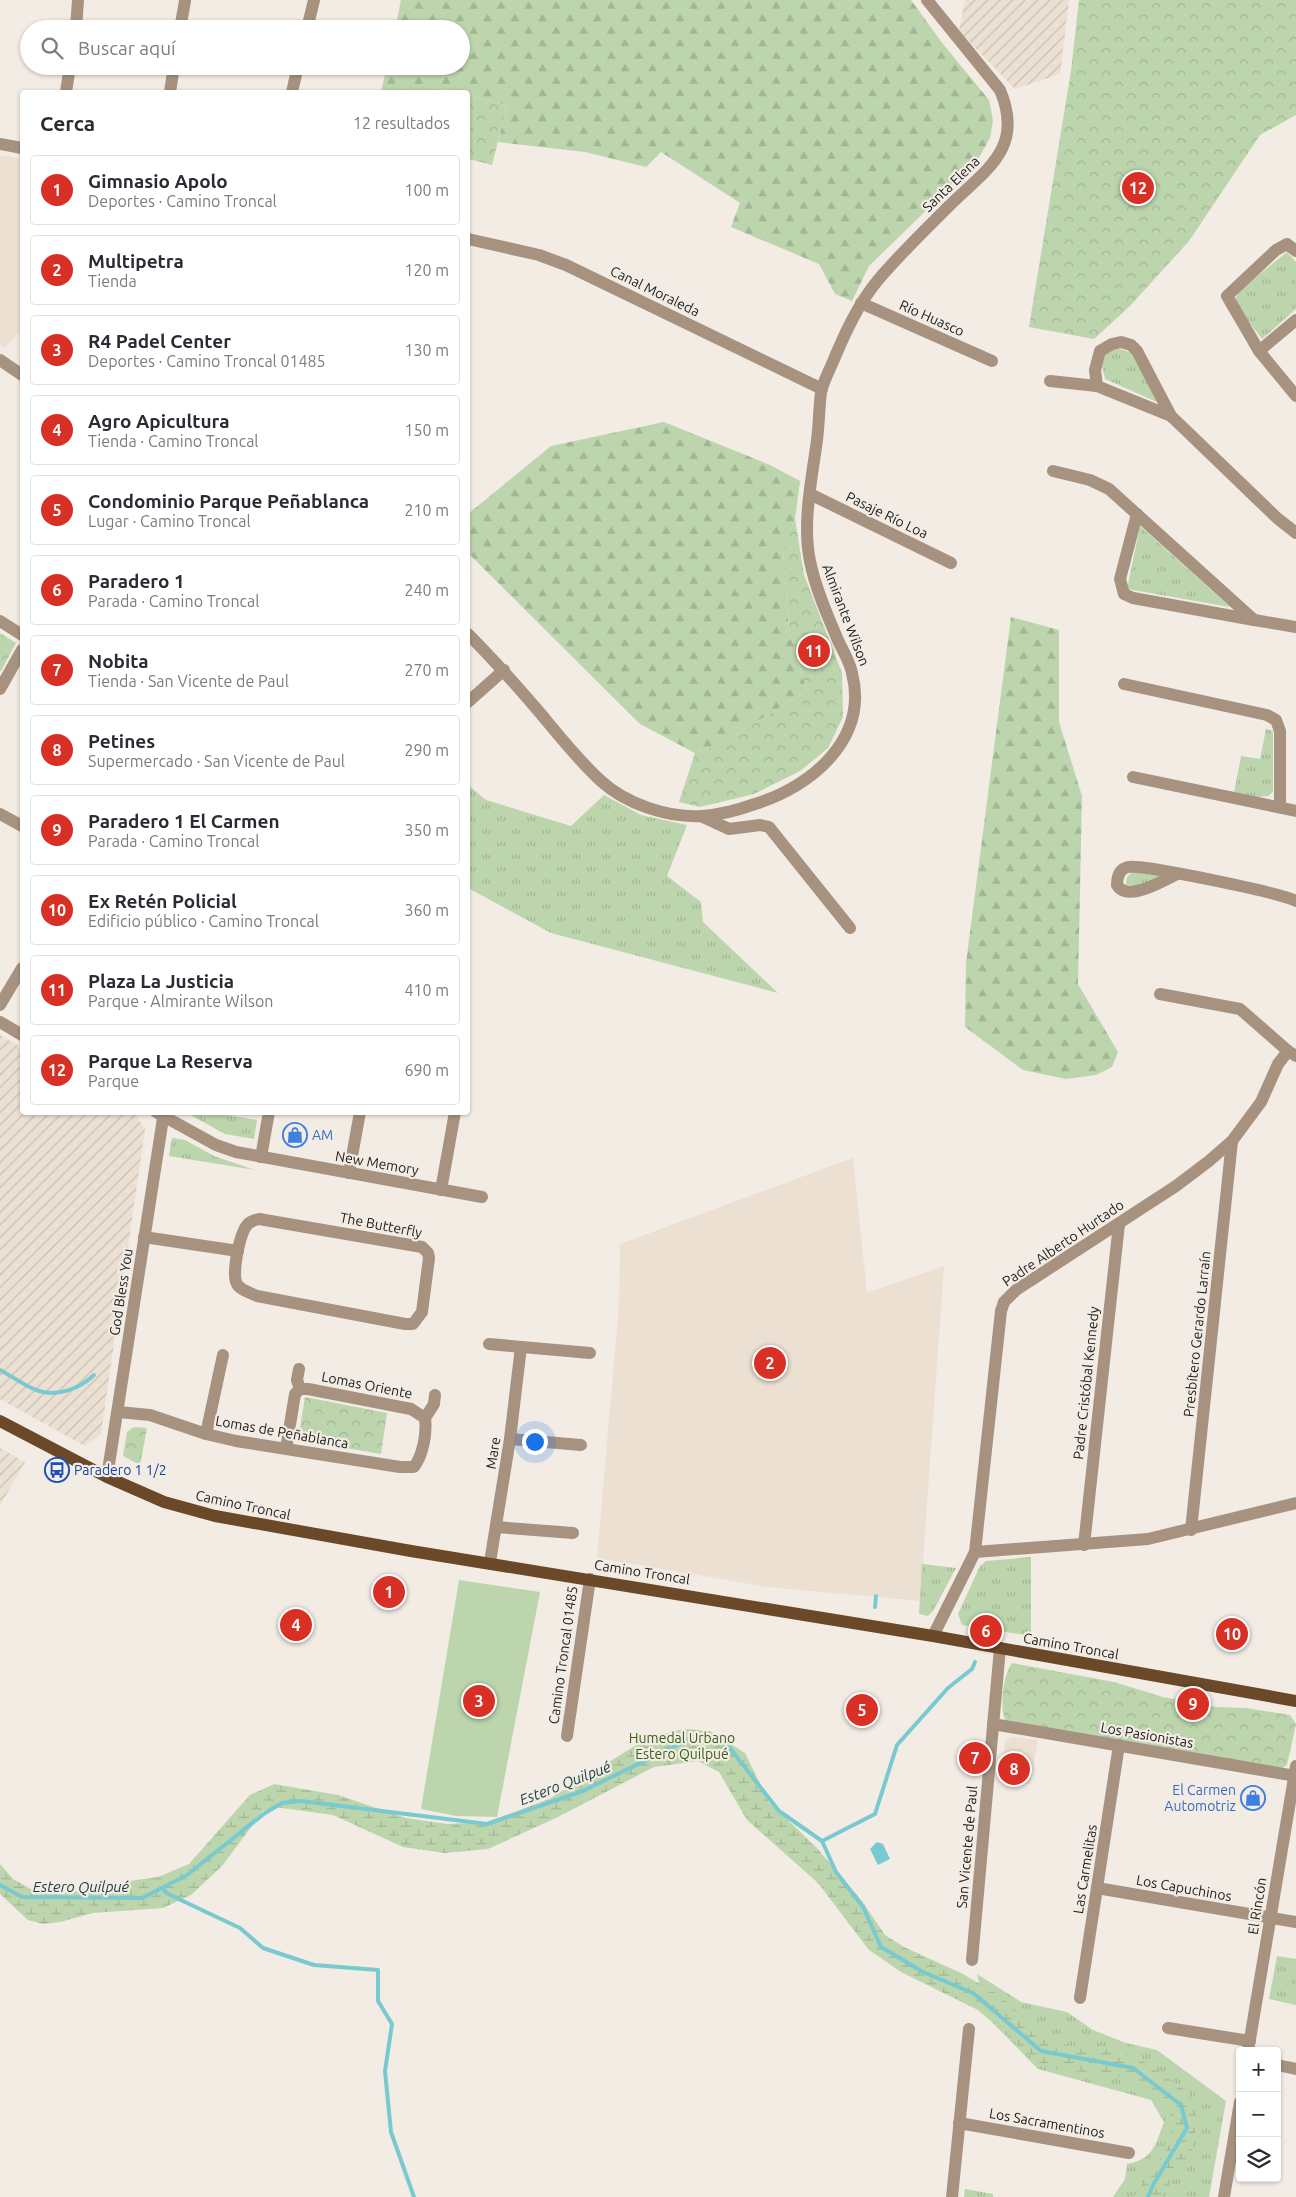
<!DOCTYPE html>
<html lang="es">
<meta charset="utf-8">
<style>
body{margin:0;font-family:Ubuntu,sans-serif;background:#f2f2f3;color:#2b2b33}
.controls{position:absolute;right:15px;bottom:15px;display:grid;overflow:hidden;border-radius:5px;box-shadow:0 1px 4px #0004}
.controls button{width:45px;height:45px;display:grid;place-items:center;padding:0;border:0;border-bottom:1px solid #e1e1e2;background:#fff;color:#2b2b33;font:25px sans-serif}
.you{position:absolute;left:534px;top:1441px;width:18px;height:18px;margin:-12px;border:4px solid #fff;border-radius:50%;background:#1a73e8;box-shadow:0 0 0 8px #1a73e833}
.badge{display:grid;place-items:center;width:32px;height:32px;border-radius:50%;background:#d93025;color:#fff;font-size:16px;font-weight:700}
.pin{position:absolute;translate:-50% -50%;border:2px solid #fff;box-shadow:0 1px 5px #0006}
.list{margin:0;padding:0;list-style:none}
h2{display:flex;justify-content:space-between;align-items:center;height:65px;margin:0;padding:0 20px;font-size:21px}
h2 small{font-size:16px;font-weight:400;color:#7c7c81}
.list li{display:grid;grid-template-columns:32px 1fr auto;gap:15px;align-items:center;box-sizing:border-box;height:70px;margin:0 10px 10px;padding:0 10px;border:1px solid #e1e1e2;border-radius:5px}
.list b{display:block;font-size:19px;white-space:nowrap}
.list p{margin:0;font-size:16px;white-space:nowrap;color:#7c7c81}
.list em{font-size:16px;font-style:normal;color:#7c7c81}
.icon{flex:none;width:28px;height:28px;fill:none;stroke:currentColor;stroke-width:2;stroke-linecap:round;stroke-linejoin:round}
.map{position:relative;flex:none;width:1296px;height:2197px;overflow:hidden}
.search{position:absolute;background:#fff;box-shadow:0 1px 4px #0004;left:20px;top:20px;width:450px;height:55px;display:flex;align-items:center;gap:12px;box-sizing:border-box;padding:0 18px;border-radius:28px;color:#7c7c81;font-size:19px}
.panel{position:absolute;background:#fff;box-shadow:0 1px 4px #0004;left:20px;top:90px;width:450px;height:1025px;border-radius:5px}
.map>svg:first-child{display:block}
.built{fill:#ebe0d2}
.industrial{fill:url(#industrial-furrows)}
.grass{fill:url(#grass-tufts)}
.forest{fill:url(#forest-firs)}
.wetland{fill:url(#wetland-marsh)}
.park{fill:url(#park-crowns)}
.pitch{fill:#bcd5ad}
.water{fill:#79cad0}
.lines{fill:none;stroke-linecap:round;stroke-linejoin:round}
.stream{stroke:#79cad0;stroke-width:4}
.minor{stroke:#a79280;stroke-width:12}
.major{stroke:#6b4827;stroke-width:12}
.labels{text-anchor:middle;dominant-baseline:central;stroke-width:4.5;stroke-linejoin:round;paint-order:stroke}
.street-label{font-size:14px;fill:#23201e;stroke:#f2ece5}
.shop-label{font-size:14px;fill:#366cbe;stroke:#f2ece5;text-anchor:start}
.transit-label{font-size:14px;fill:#164399;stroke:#f2ece5;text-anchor:start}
.park-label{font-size:14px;fill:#3a6017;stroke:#f2ece5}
.water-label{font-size:15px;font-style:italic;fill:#173f41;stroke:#f2ece5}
</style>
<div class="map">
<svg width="1296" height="2197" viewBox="0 0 1296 2197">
<defs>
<pattern id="industrial-furrows" width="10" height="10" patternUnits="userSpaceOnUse" patternTransform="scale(1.25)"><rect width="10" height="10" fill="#ebe0d2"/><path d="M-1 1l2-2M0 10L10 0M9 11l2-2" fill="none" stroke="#c9c0b4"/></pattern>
<pattern id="grass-tufts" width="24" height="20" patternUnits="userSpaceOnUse" patternTransform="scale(1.25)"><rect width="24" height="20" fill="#bcd5ad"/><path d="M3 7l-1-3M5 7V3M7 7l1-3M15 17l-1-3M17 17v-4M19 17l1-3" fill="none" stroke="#a1b794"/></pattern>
<pattern id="forest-firs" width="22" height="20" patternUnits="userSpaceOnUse" patternTransform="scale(1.25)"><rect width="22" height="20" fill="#bcd5ad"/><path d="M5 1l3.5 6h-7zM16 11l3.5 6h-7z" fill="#a1b794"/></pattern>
<pattern id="wetland-marsh" width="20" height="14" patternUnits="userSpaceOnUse" patternTransform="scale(1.25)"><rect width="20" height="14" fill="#bcd5ad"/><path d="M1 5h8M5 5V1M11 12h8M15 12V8" fill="none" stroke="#a1b794"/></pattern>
<pattern id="park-crowns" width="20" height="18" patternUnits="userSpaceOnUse" patternTransform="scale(1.25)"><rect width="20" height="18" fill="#bcd5ad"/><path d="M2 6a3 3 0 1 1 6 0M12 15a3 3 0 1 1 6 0" fill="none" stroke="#a1b794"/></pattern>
</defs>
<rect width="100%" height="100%" fill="#f2ece5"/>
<g class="built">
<path d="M0 155 22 159V329L4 348 0 345Z"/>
<path d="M853 1158 867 1293 944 1266 920 1601 768 1587 597 1558 619 1305 620 1244Z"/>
<path d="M1012 1737 1038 1740 1030 1784 1001 1780 1005 1741Z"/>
</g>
<g class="industrial">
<path d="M965 0H1069L1060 74 1015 89 959 31Z"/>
<path d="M0 1035 22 1048V1112L132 1113 136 1115 145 1129 101 1434 85 1446 0 1399Z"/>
<path d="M0 1448 25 1462 0 1506Z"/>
</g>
<g class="grass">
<path d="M1287 252 1296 262V309L1262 339 1234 302 1239 291Z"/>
<path d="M1117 348 1132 353 1159 403 1105 379 1102 366 1105 355Z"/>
<path d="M1140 526 1230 607 1127 589Z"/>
<path d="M1266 729 1273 731V792L1268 796 1258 797 1234 793 1241 756 1260 759Z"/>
<path d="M468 785 486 800 571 826 604 795 641 815 687 825 667 876 701 902 703 922 778 993 551 933 468 888Z"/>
<path d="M1134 870 1162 876 1141 886 1126 885 1127 877Z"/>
<path d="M187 1113H213L257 1120 254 1139 225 1134Z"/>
<path d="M172 1138 185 1140 214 1156 255 1170 169 1156Z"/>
<path d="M1031 1557V1636L962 1625 958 1614 980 1566 986 1561Z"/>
<path d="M922 1564 956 1568 933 1611 928 1616 919 1614Z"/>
<path d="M1277 1956 1296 1959V2005L1269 1999Z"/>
<path d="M977 1974 1021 2002 1067 2012 1093 2030 1126 2043 1157 2050 1226 2101 1209 2197H1113L1125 2179 1127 2164C1154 2159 1155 2145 1164 2122L1151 2100 1038 2069 988 2018Z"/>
<path d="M965 2189 993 2194V2197H964Z"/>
</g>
<g class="forest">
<path d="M401 0H911L943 44 989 100 993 120 990 138 977 161 869 266 852 301 835 294 819 264 731 227 740 203 661 152 646 167 585 152 498 142 507 105 468 96V92H453L419 85 416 92H381L387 66H461V29H395Z"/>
<path d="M664 422 770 465 800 481 795 519 783 550 789 629 807 691 719 745 695 753 640 724 468 553V514L551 446Z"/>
<path d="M1011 617 1059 630V722L1082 796 1078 984 1118 1052 1112 1067 1096 1075 1066 1079 1023 1070 965 1027 966 963Z"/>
</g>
<path class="wetland" d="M683 1729 710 1731 745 1753 769 1802 816 1847 862 1901 885 1935 904 1947 961 1973 999 1995 1044 2036 1070 2046 1119 2050 1138 2058 1189 2093 1197 2118 1193 2148 1161 2197H1133L1172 2141 1171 2111 1131 2081 1111 2073 1062 2071 1038 2062 978 2010 901 1972 869 1950 818 1883 747 1820 719 1772 698 1761 654 1767 558 1817 488 1849 445 1853 403 1847 333 1815 275 1807 263 1811 222 1866 191 1895 163 1908 93 1913 60 1922 43 1924 28 1920 0 1894V1864L13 1879 40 1894 70 1893 94 1886 158 1877 189 1864 250 1795 274 1784 338 1795 406 1818 447 1824 487 1822 549 1799 646 1739Z"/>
<g class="park">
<path d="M1079 0H1296V115L1260 135 1189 241 1130 306 1094 339 1029 327 1071 71Z"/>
<path d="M419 85 453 92H416Z"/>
<path d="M468 96 507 105 492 165 468 159Z"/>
<path d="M795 519 804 575 842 673 843 717 828 748 800 771 754 794 700 807 679 802 695 753 719 745 807 691 789 629 783 550Z"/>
<path d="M0 633 16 643 1 671H0Z"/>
<path d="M305 1397 387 1413 381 1454 298 1440Z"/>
<path d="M134 1427 147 1428 140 1465 123 1456 127 1432Z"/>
<path d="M1012 1663 1114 1682 1163 1697 1216 1707 1246 1708 1290 1715 1296 1724 1287 1765 1282 1768 1006 1722C999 1709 1003 1675 1012 1663Z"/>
</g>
<path class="pitch" d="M459 1580 540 1592 497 1817 456 1816 421 1809Z"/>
<path class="water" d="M877 1842 883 1844 890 1859 878 1865 870 1849Z"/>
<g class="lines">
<g class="stream">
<path d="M0 1370C12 1376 26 1387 39 1391 59 1397 80 1388 94 1375"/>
<path d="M875 1607 876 1596"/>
<path d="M822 1841 875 1814 897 1745 948 1688 972 1669 975 1662"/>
<path d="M0 1885 22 1897 142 1898 187 1875 265 1813 282 1803 301 1801 487 1824 583 1791 689 1739H712L729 1747 779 1811 822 1841 836 1872 863 1907 881 1947 923 1972 973 1993 1041 2051 1133 2068 1181 2105 1187 2128 1153 2185 1148 2197"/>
<path d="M162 1888 168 1894 240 1928 263 1948 314 1965 378 1970V2001L392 2024 385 2071 391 2132 414 2197"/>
</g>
<g class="minor">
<path d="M76 29 78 0"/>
<path d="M180 29 185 1"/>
<path d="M307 29 314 0"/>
<path d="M66 92 70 66"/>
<path d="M170 92 174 66"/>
<path d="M292 92 298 66"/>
<path d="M0 144 22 148"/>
<path d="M468 239 539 255 566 265 822 389"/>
<path d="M1296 251 1287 244 1276 250 1227 296 1259 351 1296 396"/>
<path d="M861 303 992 361"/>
<path d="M1259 351 1296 320"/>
<path d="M0 360 22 375"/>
<path d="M1050 381 1097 386 1171 416"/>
<path d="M1097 386 1095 370 1100 351 1112 344 1121 342 1131 345 1137 351 1171 416 1277 518 1296 533"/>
<path d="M1053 471 1090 480 1109 489 1254 620 1296 627"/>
<path d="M810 494 951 563"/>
<path d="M1137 514 1120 579 1124 594 1133 598 1254 620"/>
<path d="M0 621 22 635"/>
<path d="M468 634C493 659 517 686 541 714 560 737 579 761 601 781 626 804 668 818 702 816 720 815 738 810 755 804 811 787 869 739 852 673 850 662 843 651 838 640 827 615 815 587 810 561 802 523 812 478 817 440 819 425 819 408 821 392 823 383 828 373 832 364 844 335 858 304 878 280 900 254 925 230 949 206 985 170 1025 149 1000 90L927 0"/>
<path d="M1124 684 1267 715 1276 720 1280 731V807"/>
<path d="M0 689 22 650"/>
<path d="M468 702 504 670"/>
<path d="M1133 777 1296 811"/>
<path d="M0 814 22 826"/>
<path d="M701 816 729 829 760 825 769 827 850 928"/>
<path d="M1177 874C1164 880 1127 903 1117 885 1117 877 1119 869 1128 867 1142 864 1281 893 1296 901"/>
<path d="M1160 994 1240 1009 1288 1051 1296 1056"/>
<path d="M0 1005 22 968"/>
<path d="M0 1022 22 1035"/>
<path d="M156 1112 216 1145 236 1152 482 1197"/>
<path d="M261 1157 269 1112"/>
<path d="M349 1173 360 1112"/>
<path d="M441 1190 455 1112"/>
<path d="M259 1219 422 1247 428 1253 429 1258 422 1312 413 1324H405L257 1296C251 1293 240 1290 237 1284 231 1274 240 1232 248 1224 251 1221 255 1220 259 1219Z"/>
<path d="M144 1237 238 1251"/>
<path d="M489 1344 590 1353"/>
<path d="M300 1389H308L411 1409 425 1418"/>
<path d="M118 1412 150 1415 206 1434 236 1441 400 1467H414C423 1455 427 1433 425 1418L434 1404 435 1395"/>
<path d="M206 1434 223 1355"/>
<path d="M510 1439 581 1445"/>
<path d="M286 1449 295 1394 300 1389 297 1380 299 1369"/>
<path d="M107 1477 164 1112"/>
<path d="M496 1527 573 1533"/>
<path d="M1191 1530 1232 1141"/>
<path d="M1084 1545 1119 1224"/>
<path d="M975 1552 1148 1539 1296 1503"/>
<path d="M490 1562 510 1439 521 1347"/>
<path d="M933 1636 975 1552 1001 1311 1004 1302 1016 1290 1176 1186 1209 1161 1232 1141 1261 1102 1278 1064 1288 1051"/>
<path d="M993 1724 1296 1776"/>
<path d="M567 1736 590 1579"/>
<path d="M1097 1888 1296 1922"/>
<path d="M972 1960 1000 1648"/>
<path d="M1080 1998 1119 1745"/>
<path d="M1168 2028 1250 2041"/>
<path d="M1248 2051 1296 1766"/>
<path d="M1277 2065 1296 2069"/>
<path d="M959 2123 1129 2153"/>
<path d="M952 2197 969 2029"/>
<path d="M1224 2197 1240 2102"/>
</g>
<path class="major" d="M0 1421 107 1477 164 1502 215 1516 411 1551 933 1636 1296 1701"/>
</g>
<defs>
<symbol id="shop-ring" viewBox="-11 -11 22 22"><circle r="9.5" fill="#f2ece5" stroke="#3f7fe0" stroke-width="1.5"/><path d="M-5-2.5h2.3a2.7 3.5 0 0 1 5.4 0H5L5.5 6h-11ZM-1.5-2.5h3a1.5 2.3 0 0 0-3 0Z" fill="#3f7fe0"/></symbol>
<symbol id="bus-ring" viewBox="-11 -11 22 22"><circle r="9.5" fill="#f2ece5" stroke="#1a4fb4" stroke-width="1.5"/><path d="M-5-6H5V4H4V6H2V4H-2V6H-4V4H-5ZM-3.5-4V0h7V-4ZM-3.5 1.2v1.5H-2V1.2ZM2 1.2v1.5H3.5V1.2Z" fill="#1a4fb4"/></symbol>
</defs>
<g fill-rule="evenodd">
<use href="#shop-ring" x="281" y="1121" width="28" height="28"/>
<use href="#bus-ring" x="43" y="1456" width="28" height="28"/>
<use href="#shop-ring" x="1239" y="1784" width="28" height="28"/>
</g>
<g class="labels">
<g class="street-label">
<text transform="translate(951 184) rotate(-44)">Santa Elena</text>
<text transform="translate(655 291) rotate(26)">Canal Moraleda</text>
<text transform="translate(932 318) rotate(24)">Río Huasco</text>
<text transform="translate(887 515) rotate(26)">Pasaje Río Loa</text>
<text transform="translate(846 615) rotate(69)">Almirante Wilson</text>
<text transform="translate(377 1163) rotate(10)">New Memory</text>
<text transform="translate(381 1225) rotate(11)">The Butterfly</text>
<text transform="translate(1063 1243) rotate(-34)">Padre Alberto Hurtado</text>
<text transform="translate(121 1292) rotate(-81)">God Bless You</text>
<text transform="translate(1197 1334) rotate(-84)">Presbítero Gerardo Larraín</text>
<text transform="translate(1086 1383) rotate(-84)">Padre Cristóbal Kennedy</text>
<text transform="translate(367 1385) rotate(11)">Lomas Oriente</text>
<text transform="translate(282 1432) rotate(10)">Lomas de Peñablanca</text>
<text transform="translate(493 1453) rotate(-81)">Mare</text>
<text transform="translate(243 1505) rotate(12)">Camino Troncal</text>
<text transform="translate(642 1572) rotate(9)">Camino Troncal</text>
<text transform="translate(1071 1646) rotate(10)">Camino Troncal</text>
<text transform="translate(563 1655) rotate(-82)">Camino Troncal 01485</text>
<text transform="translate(1147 1735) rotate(10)">Los Pasionistas</text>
<text transform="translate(967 1847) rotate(-85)">San Vicente de Paul</text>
<text transform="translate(1085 1869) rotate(-81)">Las Carmelitas</text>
<text transform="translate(1184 1888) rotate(10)">Los Capuchinos</text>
<text transform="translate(1257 1906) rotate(-81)">El Rincón</text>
<text transform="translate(1047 2123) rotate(10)">Los Sacramentinos</text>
</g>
<g class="shop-label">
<text x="312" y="1135">AM</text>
<text x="1236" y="1790" text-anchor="end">El Carmen<tspan x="1236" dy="16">Automotriz</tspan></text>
</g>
<g class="transit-label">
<text x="74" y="1470">Paradero 1 1/2</text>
</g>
<g class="park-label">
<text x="682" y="1738">Humedal Urbano<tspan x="682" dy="16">Estero Quilpué</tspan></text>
</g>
<g class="water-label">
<text transform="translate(565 1783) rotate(-21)">Estero Quilpué</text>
<text x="81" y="1886">Estero Quilpué</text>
</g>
</g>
</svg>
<div class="controls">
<button>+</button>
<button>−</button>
<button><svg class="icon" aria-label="layers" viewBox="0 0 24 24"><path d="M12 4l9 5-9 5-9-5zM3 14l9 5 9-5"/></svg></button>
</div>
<div class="you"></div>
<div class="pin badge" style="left:389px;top:1592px">1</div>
<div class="pin badge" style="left:770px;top:1363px">2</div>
<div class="pin badge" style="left:479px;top:1701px">3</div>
<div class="pin badge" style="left:296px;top:1625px">4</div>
<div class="pin badge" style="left:862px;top:1710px">5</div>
<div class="pin badge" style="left:986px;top:1631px">6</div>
<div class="pin badge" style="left:975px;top:1758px">7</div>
<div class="pin badge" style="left:1014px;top:1769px">8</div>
<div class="pin badge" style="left:1193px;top:1704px">9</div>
<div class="pin badge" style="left:1232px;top:1634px">10</div>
<div class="pin badge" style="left:814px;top:651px">11</div>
<div class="pin badge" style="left:1138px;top:188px">12</div>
<div class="search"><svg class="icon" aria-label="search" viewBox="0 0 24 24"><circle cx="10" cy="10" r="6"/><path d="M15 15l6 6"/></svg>Buscar aquí</div>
<section class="panel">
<h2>Cerca<small>12 resultados</small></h2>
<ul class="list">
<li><span class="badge">1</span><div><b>Gimnasio Apolo</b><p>Deportes · Camino Troncal</p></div><em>100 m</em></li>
<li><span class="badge">2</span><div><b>Multipetra</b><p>Tienda</p></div><em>120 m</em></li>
<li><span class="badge">3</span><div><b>R4 Padel Center</b><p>Deportes · Camino Troncal 01485</p></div><em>130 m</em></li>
<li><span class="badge">4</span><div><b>Agro Apicultura</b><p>Tienda · Camino Troncal</p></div><em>150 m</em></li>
<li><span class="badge">5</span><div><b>Condominio Parque Peñablanca</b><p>Lugar · Camino Troncal</p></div><em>210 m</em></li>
<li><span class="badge">6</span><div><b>Paradero 1</b><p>Parada · Camino Troncal</p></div><em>240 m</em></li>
<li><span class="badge">7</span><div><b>Nobita</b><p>Tienda · San Vicente de Paul</p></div><em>270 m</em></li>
<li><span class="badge">8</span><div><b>Petines</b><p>Supermercado · San Vicente de Paul</p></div><em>290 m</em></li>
<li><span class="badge">9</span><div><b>Paradero 1 El Carmen</b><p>Parada · Camino Troncal</p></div><em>350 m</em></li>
<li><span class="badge">10</span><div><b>Ex Retén Policial</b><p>Edificio público · Camino Troncal</p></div><em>360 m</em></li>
<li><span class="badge">11</span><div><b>Plaza La Justicia</b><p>Parque · Almirante Wilson</p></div><em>410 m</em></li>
<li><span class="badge">12</span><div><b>Parque La Reserva</b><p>Parque</p></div><em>690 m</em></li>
</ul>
</section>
</div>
